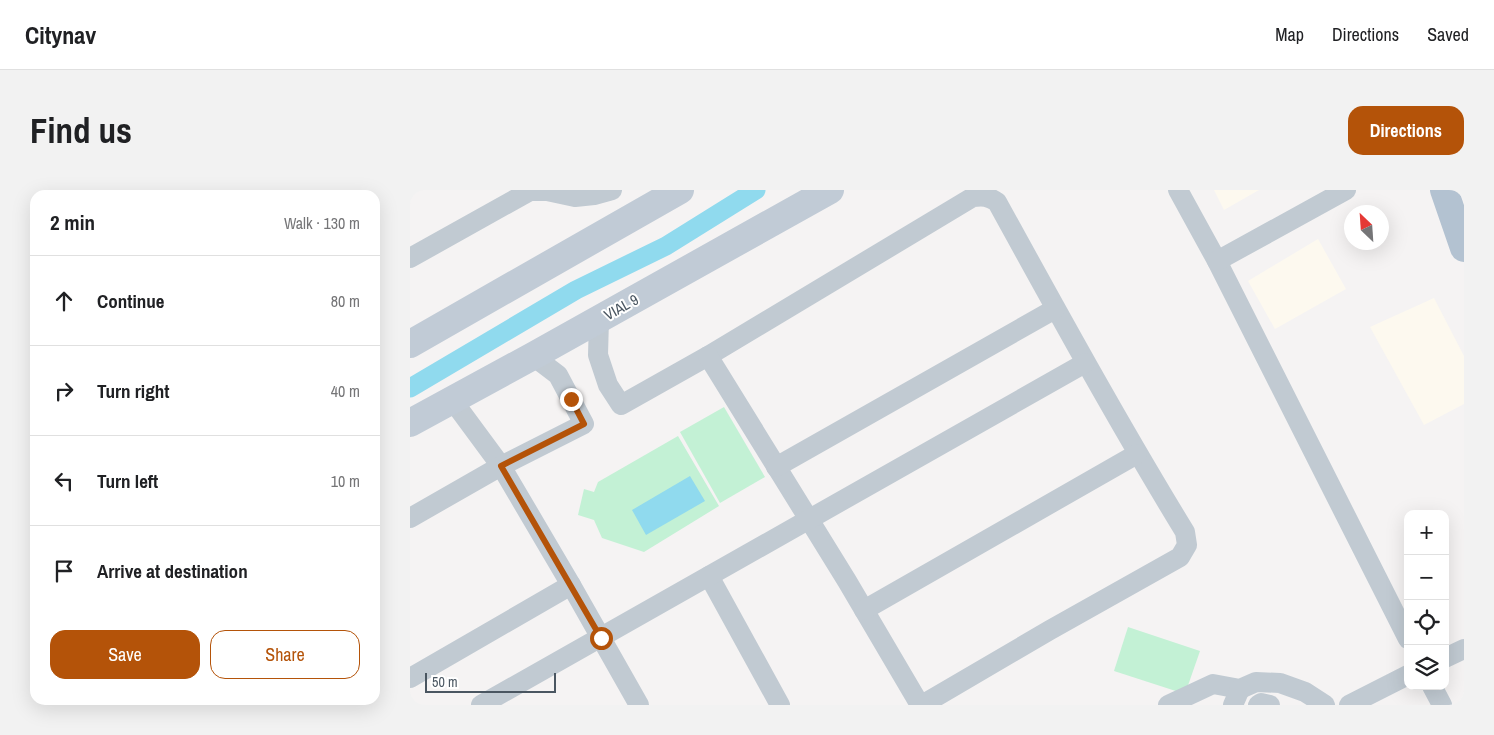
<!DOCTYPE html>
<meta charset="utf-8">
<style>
body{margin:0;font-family:"Archivo Narrow",sans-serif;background:#f2f2f2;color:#202124}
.controls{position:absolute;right:15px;bottom:15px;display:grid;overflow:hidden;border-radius:10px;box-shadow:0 5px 20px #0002}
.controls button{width:45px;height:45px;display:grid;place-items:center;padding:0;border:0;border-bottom:1px solid #e0e0e0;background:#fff;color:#202124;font:25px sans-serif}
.compass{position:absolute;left:934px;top:15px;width:45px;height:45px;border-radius:50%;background:#fff;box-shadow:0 5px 20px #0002;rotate:335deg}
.scale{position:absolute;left:15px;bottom:12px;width:131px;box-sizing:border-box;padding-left:5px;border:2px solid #4a5661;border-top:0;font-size:14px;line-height:18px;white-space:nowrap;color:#4a5661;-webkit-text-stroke:4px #fff;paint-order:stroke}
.stop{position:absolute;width:15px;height:15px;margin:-11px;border:4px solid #b45309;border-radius:50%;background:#fff}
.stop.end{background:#b45309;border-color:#fff;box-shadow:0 1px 5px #0008}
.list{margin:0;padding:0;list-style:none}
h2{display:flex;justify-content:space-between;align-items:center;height:65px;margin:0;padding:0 20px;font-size:21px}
h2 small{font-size:16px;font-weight:400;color:#757577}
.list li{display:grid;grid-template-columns:32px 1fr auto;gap:15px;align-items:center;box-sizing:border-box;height:90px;padding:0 20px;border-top:1px solid #e0e0e0}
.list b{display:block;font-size:19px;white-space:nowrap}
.list em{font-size:16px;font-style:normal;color:#757577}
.actions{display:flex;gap:10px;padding:15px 20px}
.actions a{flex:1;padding:11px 0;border:1px solid #b45309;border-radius:15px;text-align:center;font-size:18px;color:#b45309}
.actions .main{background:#b45309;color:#fff}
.icon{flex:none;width:28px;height:28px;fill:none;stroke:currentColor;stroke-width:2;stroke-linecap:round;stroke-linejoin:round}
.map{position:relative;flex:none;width:1054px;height:515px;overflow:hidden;border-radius:15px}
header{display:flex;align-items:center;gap:30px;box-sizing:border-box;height:70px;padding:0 25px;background:#fff;border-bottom:1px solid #e0e0e0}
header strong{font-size:24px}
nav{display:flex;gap:28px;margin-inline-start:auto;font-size:18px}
.intro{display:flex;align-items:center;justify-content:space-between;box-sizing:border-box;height:120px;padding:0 30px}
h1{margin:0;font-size:35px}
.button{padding:12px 22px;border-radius:15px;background:#b45309;color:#fff;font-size:18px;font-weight:700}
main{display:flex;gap:30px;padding:0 30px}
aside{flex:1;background:#fff;border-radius:15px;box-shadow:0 5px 20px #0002}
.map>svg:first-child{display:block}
.commercial{fill:#fdf9ef}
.green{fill:#c3f1d5}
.water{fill:#90daee}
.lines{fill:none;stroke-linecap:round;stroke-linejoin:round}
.canal{stroke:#90daee;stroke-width:19}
.street{stroke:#c1cad2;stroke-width:20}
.secondary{stroke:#c1cbd6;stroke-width:28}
.primary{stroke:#b3c2d1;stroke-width:28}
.route{stroke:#b45309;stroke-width:6}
.labels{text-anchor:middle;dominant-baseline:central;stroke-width:4;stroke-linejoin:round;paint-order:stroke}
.street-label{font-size:15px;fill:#4a5661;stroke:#fff}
</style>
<header>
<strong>Citynav</strong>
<nav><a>Map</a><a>Directions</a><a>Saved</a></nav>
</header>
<div class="intro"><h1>Find us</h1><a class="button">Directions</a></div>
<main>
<aside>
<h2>2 min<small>Walk · 130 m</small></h2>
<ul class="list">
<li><svg class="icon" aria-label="ahead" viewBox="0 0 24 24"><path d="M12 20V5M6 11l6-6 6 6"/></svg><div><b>Continue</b></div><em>80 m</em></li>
<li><svg class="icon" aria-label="right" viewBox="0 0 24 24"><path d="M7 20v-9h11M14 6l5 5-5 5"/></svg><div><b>Turn right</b></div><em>40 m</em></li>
<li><svg class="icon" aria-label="left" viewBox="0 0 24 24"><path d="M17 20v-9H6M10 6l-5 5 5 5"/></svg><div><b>Turn left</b></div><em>10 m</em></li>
<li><svg class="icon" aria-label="arrive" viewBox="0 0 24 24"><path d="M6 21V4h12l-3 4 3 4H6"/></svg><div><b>Arrive at destination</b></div></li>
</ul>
<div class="actions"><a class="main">Save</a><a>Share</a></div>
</aside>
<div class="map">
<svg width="1054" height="515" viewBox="0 0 1054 515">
<rect width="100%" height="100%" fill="#f5f3f3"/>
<g class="commercial">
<path d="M804 0H849L814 20Z"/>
<path d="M908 49 936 99 865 139 838 91Z"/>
<path d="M1024 108 1054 166V214L1014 235 960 137Z"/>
</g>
<g class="green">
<path d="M314 217 355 287 310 313 270 242Z"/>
<path d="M268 246 309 316 234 362 192 348 184 330 168 325 174 299 184 302 188 292Z"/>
<path d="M718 437 790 461 775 504 704 481Z"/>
</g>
<path class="water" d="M280 286 295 311 236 345 222 320Z"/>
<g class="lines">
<path class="canal" d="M0 198 166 100 256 56 346 0"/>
<g class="street">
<path d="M768 0 807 71 998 449"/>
<path d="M0 68 120 1H137L165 7 184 5 202 0"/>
<path d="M807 71 936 0"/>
<path d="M189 130 188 165 198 195 211 215 298 166 563 7C573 6 578 6 587 12 648 123 709 234 775 342L777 355 770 367 640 440 512 515"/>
<path d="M298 166 437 391 510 515"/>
<path d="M43 211 91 276 161 395 229 515"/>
<path d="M366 277 645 119"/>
<path d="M0 328 91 276 174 234 148 185 123 166"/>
<path d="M299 386 370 515"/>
<path d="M454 420 727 264"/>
<path d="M1035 468 1054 459"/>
<path d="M0 488 161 395"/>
<path d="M1022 496 1032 515"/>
<path d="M71 515 675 173"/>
<path d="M758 515 803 494 830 499 846 492 870 493 895 502 915 515"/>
<path d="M823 515 830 499"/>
<path d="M848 515 851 513 860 515"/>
<path d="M939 515 998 485"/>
</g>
<g class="secondary">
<path d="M0 154 270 0"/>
<path d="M0 233 123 166 420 0"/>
</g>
<path class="primary" d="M1034 0 1054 58"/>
</g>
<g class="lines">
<path class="route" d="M161 209 174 234 91 276 191 448"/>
</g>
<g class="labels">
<g class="street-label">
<text transform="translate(211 117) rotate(-29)">VIAL 9</text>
</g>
</g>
</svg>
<div class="controls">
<button>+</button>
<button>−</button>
<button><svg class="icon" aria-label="locate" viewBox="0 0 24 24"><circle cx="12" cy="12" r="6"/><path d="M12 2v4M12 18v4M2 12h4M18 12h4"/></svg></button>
<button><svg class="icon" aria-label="layers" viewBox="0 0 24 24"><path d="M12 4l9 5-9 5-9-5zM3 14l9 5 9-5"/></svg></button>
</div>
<svg class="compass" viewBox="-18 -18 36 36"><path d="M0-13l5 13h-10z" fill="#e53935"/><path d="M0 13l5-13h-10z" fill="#757577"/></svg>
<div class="scale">50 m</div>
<div class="stop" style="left:191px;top:448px"></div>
<div class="stop end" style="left:161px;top:209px"></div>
</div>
</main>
